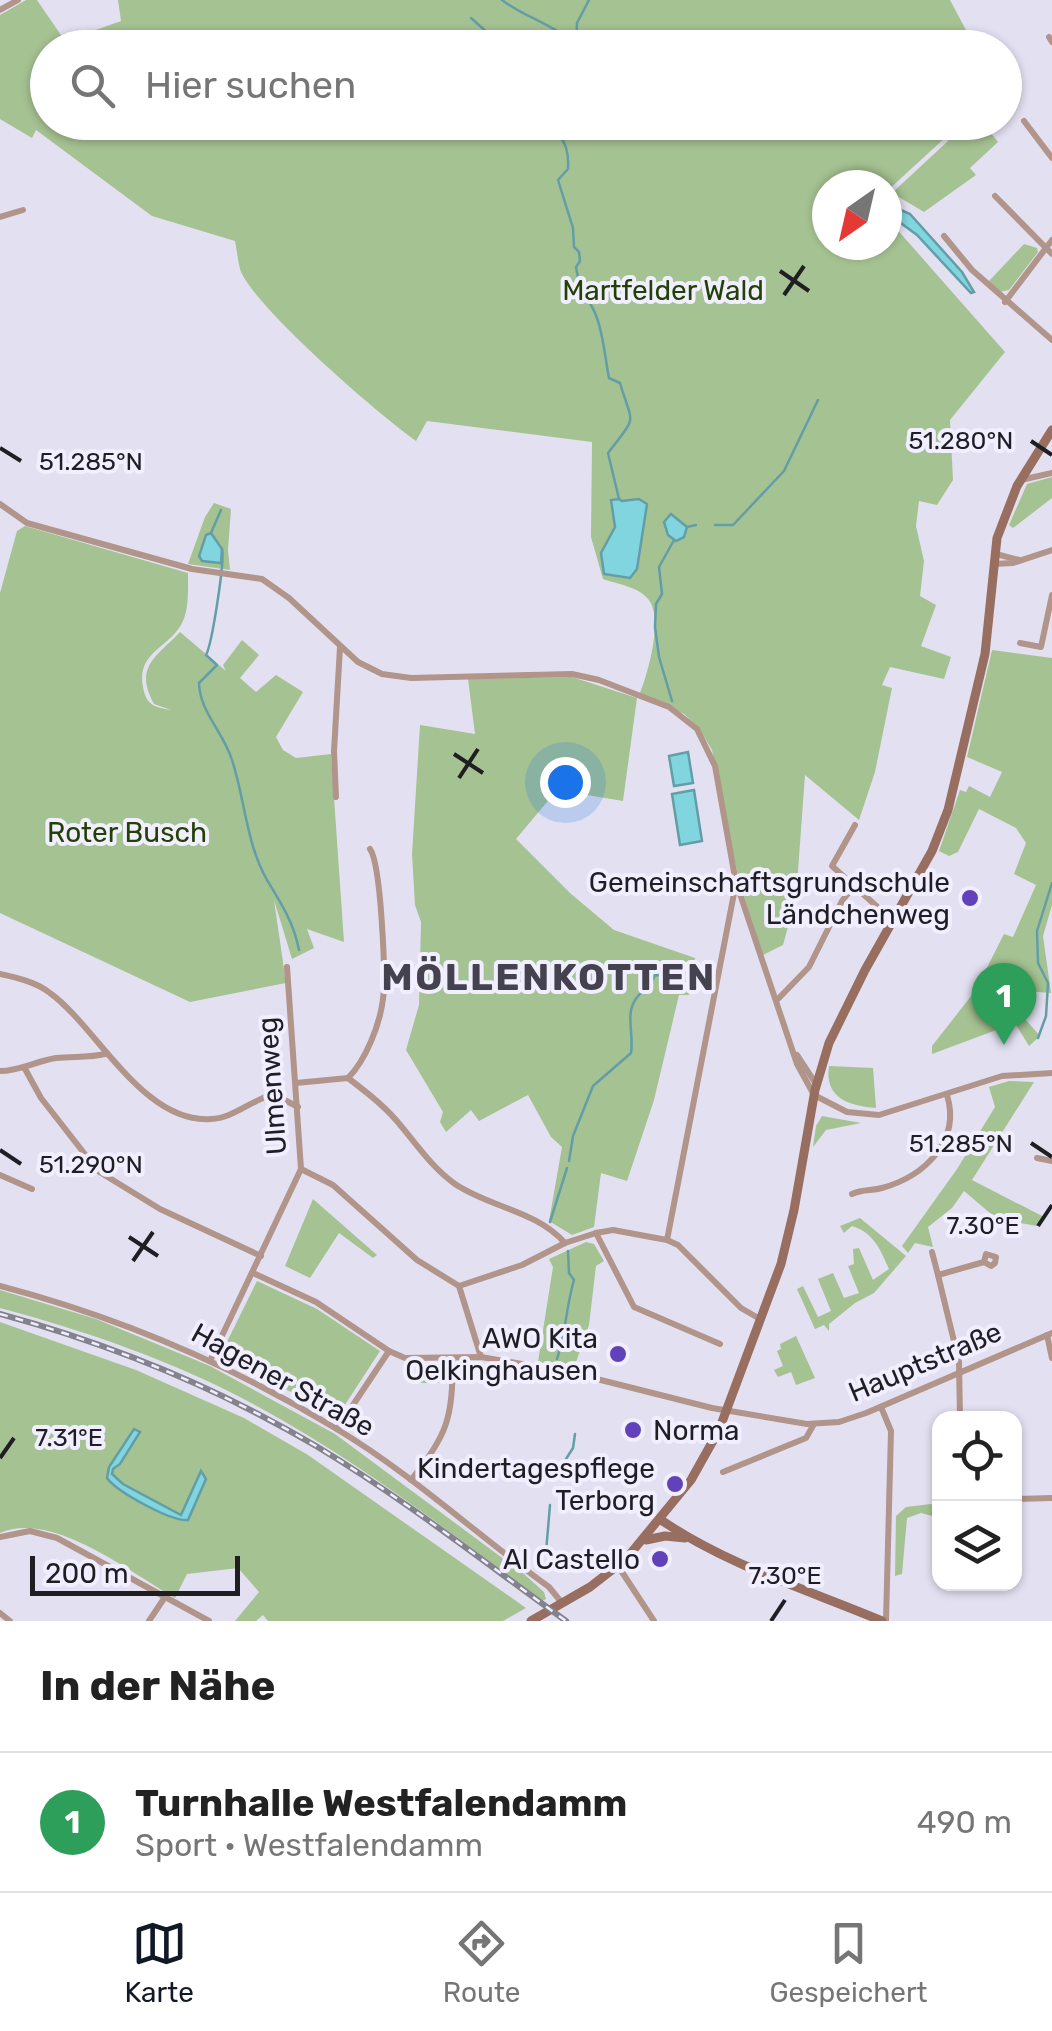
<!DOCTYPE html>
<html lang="de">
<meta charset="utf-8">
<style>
body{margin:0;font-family:Rubik,sans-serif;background:#f6f6f6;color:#222}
.controls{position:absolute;right:30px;bottom:30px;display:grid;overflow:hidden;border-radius:20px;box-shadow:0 2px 8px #0004}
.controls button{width:90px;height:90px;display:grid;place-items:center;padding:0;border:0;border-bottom:2px solid #e0e0e0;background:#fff;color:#222;font:50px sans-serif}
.compass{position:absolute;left:812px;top:170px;width:90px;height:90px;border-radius:50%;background:#fff;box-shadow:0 2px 8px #0004;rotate:214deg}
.scale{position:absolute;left:30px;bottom:25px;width:210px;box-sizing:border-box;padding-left:10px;border:5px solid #1e1e23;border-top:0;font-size:28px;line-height:35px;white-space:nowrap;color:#1e1e23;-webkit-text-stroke:8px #f0eeff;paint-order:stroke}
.you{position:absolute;left:565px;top:782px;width:35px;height:35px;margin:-25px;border:8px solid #fff;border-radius:50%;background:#1a73e8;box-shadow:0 0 0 15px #1a73e833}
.badge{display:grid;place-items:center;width:65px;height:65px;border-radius:50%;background:#111827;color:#fff;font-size:32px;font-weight:700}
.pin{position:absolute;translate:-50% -82px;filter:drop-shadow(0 2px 5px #0008)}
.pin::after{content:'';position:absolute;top:52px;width:35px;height:30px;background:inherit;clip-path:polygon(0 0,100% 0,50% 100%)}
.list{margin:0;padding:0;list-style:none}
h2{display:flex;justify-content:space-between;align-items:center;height:130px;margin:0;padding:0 40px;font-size:42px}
h2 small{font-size:32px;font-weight:400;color:#767676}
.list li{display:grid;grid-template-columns:65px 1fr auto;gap:30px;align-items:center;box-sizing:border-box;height:140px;padding:0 40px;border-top:2px solid #e0e0e0}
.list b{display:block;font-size:38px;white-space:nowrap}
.list p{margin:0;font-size:32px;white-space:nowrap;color:#767676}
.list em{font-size:32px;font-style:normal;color:#767676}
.icon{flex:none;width:55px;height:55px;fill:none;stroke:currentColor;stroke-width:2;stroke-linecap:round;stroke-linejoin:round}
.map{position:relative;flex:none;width:1052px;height:1621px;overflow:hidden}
.search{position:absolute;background:#fff;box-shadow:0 2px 8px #0004;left:30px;right:30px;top:30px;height:110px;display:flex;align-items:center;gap:25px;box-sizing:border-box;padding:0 35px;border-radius:55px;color:#767676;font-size:38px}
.sheet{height:270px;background:#fff}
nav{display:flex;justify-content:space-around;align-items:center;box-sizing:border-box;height:140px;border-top:2px solid #e0e0e0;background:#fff;font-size:28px;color:#767676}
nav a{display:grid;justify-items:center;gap:5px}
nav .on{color:#111827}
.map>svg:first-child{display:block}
.green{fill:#a5c292}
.water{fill:#81d5df;stroke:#639ea7;stroke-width:2.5}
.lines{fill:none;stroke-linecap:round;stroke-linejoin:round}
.stream{stroke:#639ea7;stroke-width:2.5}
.street{stroke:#b1948a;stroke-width:6}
.secondary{stroke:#976e5f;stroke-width:9}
.rail-casing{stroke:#83828d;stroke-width:6}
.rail{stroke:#f0eeff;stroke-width:2.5;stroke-dasharray:8;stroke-linecap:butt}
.ticks{fill:none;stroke:#1e1e23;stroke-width:4}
.poi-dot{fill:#6242ba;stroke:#f0eeff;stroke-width:4}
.labels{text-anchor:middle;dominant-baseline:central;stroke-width:8;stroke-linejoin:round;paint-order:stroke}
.park-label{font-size:28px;fill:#244105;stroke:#f0eeff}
.poi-label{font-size:28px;fill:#1e1e23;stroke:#f0eeff;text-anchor:end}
.street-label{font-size:28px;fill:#1e1e23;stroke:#f0eeff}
.district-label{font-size:38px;font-weight:bold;letter-spacing:2.5px;fill:#44424f;stroke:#f0eeff}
.ticks-label{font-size:25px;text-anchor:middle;fill:#1e1e23;stroke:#f0eeff;stroke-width:8;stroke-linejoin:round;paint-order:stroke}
</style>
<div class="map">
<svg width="1052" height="1621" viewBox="0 0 1052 1621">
<rect width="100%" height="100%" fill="#e3e1f1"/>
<g class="green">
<path d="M26 0H37L65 41 121 21 118 0H950L975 47 48 48V122L983 123 998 142 970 168 976 175 924 212 892 193 948 141 947 136 887 191V185H827V245H887V218L1005 352 950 420 953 480 937 505 919 501 916 526 924 561 920 596 936 605 921 646 951 657 944 679 890 667 882 685 892 688 875 772 859 820 805 775 796 898 783 945 763 955 739 881 712 750 699 728 684 714 640 693C648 673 664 617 648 599 639 587 617 584 603 579L591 537 592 442 427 421 416 441C377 413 259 311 241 272 238 263 237 251 235 241L152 216 36 130 32 138 0 119V15Z"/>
<path d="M1024 244 1037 248 1038 252 1009 290 999 292 989 281Z"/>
<path d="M1052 477V498L1013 528 1009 525 1027 484Z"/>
<path d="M214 503 231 509 228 550 230 570 188 564 205 517Z"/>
<path d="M25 526 188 573C188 588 189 608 183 621 171 648 136 651 143 687 146 705 154 707 171 710L154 704C133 666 158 656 180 632L226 671 223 665 242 640 259 655 240 678 256 692 276 675 303 692 276 737 283 750 296 758 331 754 344 942 307 929 314 948 292 959 274 900 286 983 190 1002 0 913V593L17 531Z"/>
<path d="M992 650 1052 658V905L1043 936 1051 993 1022 991 1018 997 1019 1012 1040 1036 1029 1046 1015 1023 932 1054V1046L975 991 1004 934 1013 937 1036 885 1014 874 1026 843 1016 828 979 809 958 852 949 856 939 851 960 790 966 792 969 786 990 797 1002 772 967 757Z"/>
<path d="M572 677 637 698 623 801 557 790 516 839 570 893 614 930 695 958 689 995H679L654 1100 627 1181 601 1173 594 1227 572 1235 549 1221 562 1147 551 1137 528 1095 479 1121 471 1110 446 1132 440 1122 443 1112 406 1050 419 1005 421 922 415 905 412 854 420 725 475 734 468 679Z"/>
<path d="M829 1066 873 1068 876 1108C849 1106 824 1098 829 1066Z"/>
<path d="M1009 1081 1034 1082 972 1180 1044 1217 1037 1226 997 1219 964 1191 952 1208 928 1227 933 1247 915 1243 908 1253 902 1246 957 1169 995 1107 989 1087Z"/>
<path d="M822 1116 861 1123 826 1130 813 1147 816 1126Z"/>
<path d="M313 1199 377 1255 373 1258 339 1233 310 1278 285 1266Z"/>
<path d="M860 1218 906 1256 874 1293 855 1303 829 1324V1331L824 1325 815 1329 797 1289 803 1286 818 1317 831 1311 818 1279 833 1273 844 1298 859 1293 848 1266 854 1264 853 1249 859 1248 873 1280 889 1269C880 1249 874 1233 852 1226L844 1233 840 1226Z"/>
<path d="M586 1242 594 1244 604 1261 596 1266 589 1325 574 1368 538 1362 553 1267 549 1259Z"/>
<path d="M257 1281 317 1309 380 1351 337 1417 221 1354Z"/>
<path d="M0 1290 96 1319 210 1366 335 1434 524 1574 544 1592 546 1599 542 1601C453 1534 362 1464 264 1410 182 1364 90 1332 0 1308Z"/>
<path d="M0 1322 136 1370 244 1418 308 1455 526 1608 503 1621H268L263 1615 256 1621H235L259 1592 238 1568 187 1574 175 1598C130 1572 51 1510 0 1533Z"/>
<path d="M796 1336 815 1378 796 1385 791 1372 778 1377 774 1370 783 1366 777 1351 781 1349 780 1344Z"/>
<path d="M416 1366 447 1367 446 1383H416Z"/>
<path d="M939 1503V1518L921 1513 907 1518 902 1574 895 1576 896 1516 906 1507Z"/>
</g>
<g class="water">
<path d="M901 210 910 214 962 272 974 292 971 293 917 235 898 221 897 215Z"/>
<path d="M619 499 622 501 639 499 647 504 637 569 630 578 604 574 601 553 615 527 611 500Z"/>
<path d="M671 514 687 527 684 537 676 541 668 535 664 522Z"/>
<path d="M211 533 222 549 221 563 202 561 199 556 206 535Z"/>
<path d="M688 752 693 783 674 786 669 756Z"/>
<path d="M694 790 702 841 680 845 672 794Z"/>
<path d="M134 1429 140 1432 120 1464 113 1469 112 1474 123 1484 181 1515 201 1471 206 1479 188 1520C172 1522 117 1492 107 1478L109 1467Z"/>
</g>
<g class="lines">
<g class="stream">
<path d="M502 0C523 16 549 23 569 39"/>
<path d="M471 18 489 34 566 40 572 48"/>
<path d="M464 46 466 48"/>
<path d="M576 48 577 23 589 0"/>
<path d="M517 122 543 129"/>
<path d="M556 130C566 143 569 152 568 169L558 180 573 228 574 247 579 252 580 261 576 267 581 294C602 308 604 354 609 378L620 383C633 427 638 414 608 453L619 499"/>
<path d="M715 525H733L784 471 818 400"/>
<path d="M687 527 696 525"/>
<path d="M211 533 221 510"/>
<path d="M222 549C225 561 212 644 206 655L217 665 199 683C200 713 223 731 232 760 245 799 246 843 267 880 281 903 294 923 299 950"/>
<path d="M672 701 659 657 655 627 656 604 662 594 659 567 674 540"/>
<path d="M1038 1038 1046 1016 1048 983 1038 963 1037 931 1052 883"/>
<path d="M569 1161 573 1136 593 1086 631 1053C634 1037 626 1016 634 1002 640 990 651 988 655 975L675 976"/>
<path d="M550 1222 567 1168"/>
<path d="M557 1359C566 1332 566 1307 574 1280L569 1273 568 1251"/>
<path d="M559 1470 573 1448 575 1434"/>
<path d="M546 1552 550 1505"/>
</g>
<g class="street">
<path d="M0 10 18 0"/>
<path d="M1049 37 1052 42"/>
<path d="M1024 121 1052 158"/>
<path d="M995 196 1052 254"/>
<path d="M0 217 23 210"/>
<path d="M944 236 972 270 1052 340"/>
<path d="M1005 302 1052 240"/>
<path d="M1021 480 1052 473"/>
<path d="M0 504 27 523 192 569 262 579 289 598 358 662 382 674 411 678 572 674 599 680 669 707 697 729 715 766 736 883 667 1240"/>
<path d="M996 554 1019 560"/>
<path d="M994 564 1013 563 1052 550"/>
<path d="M1020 643 1041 647 1052 595"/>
<path d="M336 797 334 751 340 647"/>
<path d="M855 825 832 866 893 921"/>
<path d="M737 885 797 1064 814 1095 847 1112 879 1115 1002 1076 1052 1073"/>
<path d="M0 974C18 978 36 982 50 993 97 1027 143 1124 211 1119 232 1118 248 1103 268 1096H277L298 1107"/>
<path d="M778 999 809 967 842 901 853 887"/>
<path d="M797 1055 816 1084"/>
<path d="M24 1067 41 1098 98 1171 160 1209 261 1256"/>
<path d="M0 1071C20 1071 36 1061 56 1058 73 1056 89 1058 105 1054"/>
<path d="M348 1078C366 1060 380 1024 383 999 386 976 381 864 370 849"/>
<path d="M296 1083 348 1078C365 1091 382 1104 396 1120 415 1142 431 1167 455 1184 491 1208 535 1210 565 1243"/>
<path d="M1037 1158 1052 1161"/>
<path d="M301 1169 333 1185 417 1260 459 1286 481 1357"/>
<path d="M0 1175 32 1189"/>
<path d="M852 1194C863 1189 871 1191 882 1188 925 1176 961 1141 947 1095"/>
<path d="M596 1233 634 1307 720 1344"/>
<path d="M932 1252 938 1275"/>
<path d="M253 1273 316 1302 389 1351"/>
<path d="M0 1286C118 1317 231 1365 335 1428 411 1473 477 1535 549 1587L562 1603"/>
<path d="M459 1286 522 1265 565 1243 596 1233 613 1230 667 1240 678 1245 741 1308 760 1319"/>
<path d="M1047 1335 1052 1358"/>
<path d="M210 1361 301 1169 287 967"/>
<path d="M881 1407 891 1431 886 1621"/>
<path d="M960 1418 959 1362 938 1275 984 1262 991 1266 995 1263 996 1257 986 1254 984 1262"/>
<path d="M337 1429 389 1351 405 1358 481 1357 569 1372 712 1408 807 1424 839 1422 866 1413 1052 1333"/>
<path d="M723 1472 806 1438 814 1424"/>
<path d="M411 1480C449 1432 452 1419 453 1358"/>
<path d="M1014 1499 1052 1498"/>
<path d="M0 1537 30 1531 57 1538 209 1621"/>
<path d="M618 1566 654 1621"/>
<path d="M0 1613 10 1621"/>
<path d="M149 1621 165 1597"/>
</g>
<g class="secondary">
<path d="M661 1520C727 1565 808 1590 882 1621"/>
<path d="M646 1540 665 1536 685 1538"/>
<path d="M531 1621 590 1587 626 1559 691 1480 719 1430 781 1264 794 1210 815 1090 829 1043 865 970 932 851 948 810 985 654 997 538 1017 486 1052 430"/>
</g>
<defs>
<path id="rail" d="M0 1314C110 1344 218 1388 316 1446 403 1498 484 1562 566 1621"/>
</defs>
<use href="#rail" class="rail-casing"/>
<use href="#rail" class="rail"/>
</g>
<path class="ticks" d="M780 271 809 291M784 295 804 266M1031 441 1052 455M0 448 21 461M454 754 483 773M459 778 478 749M1031 1143 1052 1157M0 1150 21 1164M1038 1226 1052 1205M129 1237 158 1256M133 1261 153 1232M0 1458 14 1438M771 1621 785 1600"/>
<g class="poi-dot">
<circle cx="970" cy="898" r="10"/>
<circle cx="618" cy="1354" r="10"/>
<circle cx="633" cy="1430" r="10"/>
<circle cx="675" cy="1484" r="10"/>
<circle cx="660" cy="1559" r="10"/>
</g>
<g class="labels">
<g class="park-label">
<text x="663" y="290">Martfelder Wald</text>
<text x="127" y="832">Roter Busch</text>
</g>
<g class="poi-label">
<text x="950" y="882">Gemeinschaftsgrundschule<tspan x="950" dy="32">Ländchenweg</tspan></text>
<text x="598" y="1338">AWO Kita<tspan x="598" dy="32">Oelkinghausen</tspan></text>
<text x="653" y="1430" text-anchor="start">Norma</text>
<text x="655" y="1468">Kindertagespflege<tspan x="655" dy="32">Terborg</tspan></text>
<text x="640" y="1559">Al Castello</text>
</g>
<g class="street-label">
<text transform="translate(272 1086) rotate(-94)">Ulmenweg</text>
<text transform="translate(925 1362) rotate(-23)">Hauptstraße</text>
<text transform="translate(283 1380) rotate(29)">Hagener Straße</text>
</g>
<g class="district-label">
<text x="549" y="977">MÖLLENKOTTEN</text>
</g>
</g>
<g class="ticks-label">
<text x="961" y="449">51.280°N</text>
<text x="91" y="470">51.285°N</text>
<text x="961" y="1152">51.285°N</text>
<text x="91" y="1173">51.290°N</text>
<text x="983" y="1234">7.30°E</text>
<text x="69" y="1446">7.31°E</text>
<text x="785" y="1584">7.30°E</text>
</g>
</svg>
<div class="controls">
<button><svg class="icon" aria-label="locate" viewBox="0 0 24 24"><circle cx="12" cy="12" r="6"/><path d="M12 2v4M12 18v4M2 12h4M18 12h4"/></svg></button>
<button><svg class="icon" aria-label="layers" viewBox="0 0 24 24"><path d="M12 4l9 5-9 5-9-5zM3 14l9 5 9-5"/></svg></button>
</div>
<svg class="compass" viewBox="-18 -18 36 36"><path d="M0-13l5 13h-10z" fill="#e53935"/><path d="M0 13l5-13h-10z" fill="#767676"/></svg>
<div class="scale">200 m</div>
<div class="you"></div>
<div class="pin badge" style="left:1004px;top:1045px;background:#2e9e5b">1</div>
<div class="search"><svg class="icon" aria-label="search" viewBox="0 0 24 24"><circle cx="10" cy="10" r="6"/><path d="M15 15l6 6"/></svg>Hier suchen</div>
</div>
<section class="sheet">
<h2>In der Nähe<small></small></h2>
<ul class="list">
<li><span class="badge" style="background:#2e9e5b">1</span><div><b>Turnhalle Westfalendamm</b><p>Sport · Westfalendamm</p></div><em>490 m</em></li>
</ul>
</section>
<nav>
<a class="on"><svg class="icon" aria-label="map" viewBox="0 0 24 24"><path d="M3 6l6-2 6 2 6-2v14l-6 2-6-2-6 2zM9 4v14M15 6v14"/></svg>Karte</a>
<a><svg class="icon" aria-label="directions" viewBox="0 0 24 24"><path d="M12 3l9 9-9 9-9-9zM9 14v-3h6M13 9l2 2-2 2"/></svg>Route</a>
<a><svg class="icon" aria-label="saved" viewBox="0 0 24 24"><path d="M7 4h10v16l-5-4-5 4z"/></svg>Gespeichert</a>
</nav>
